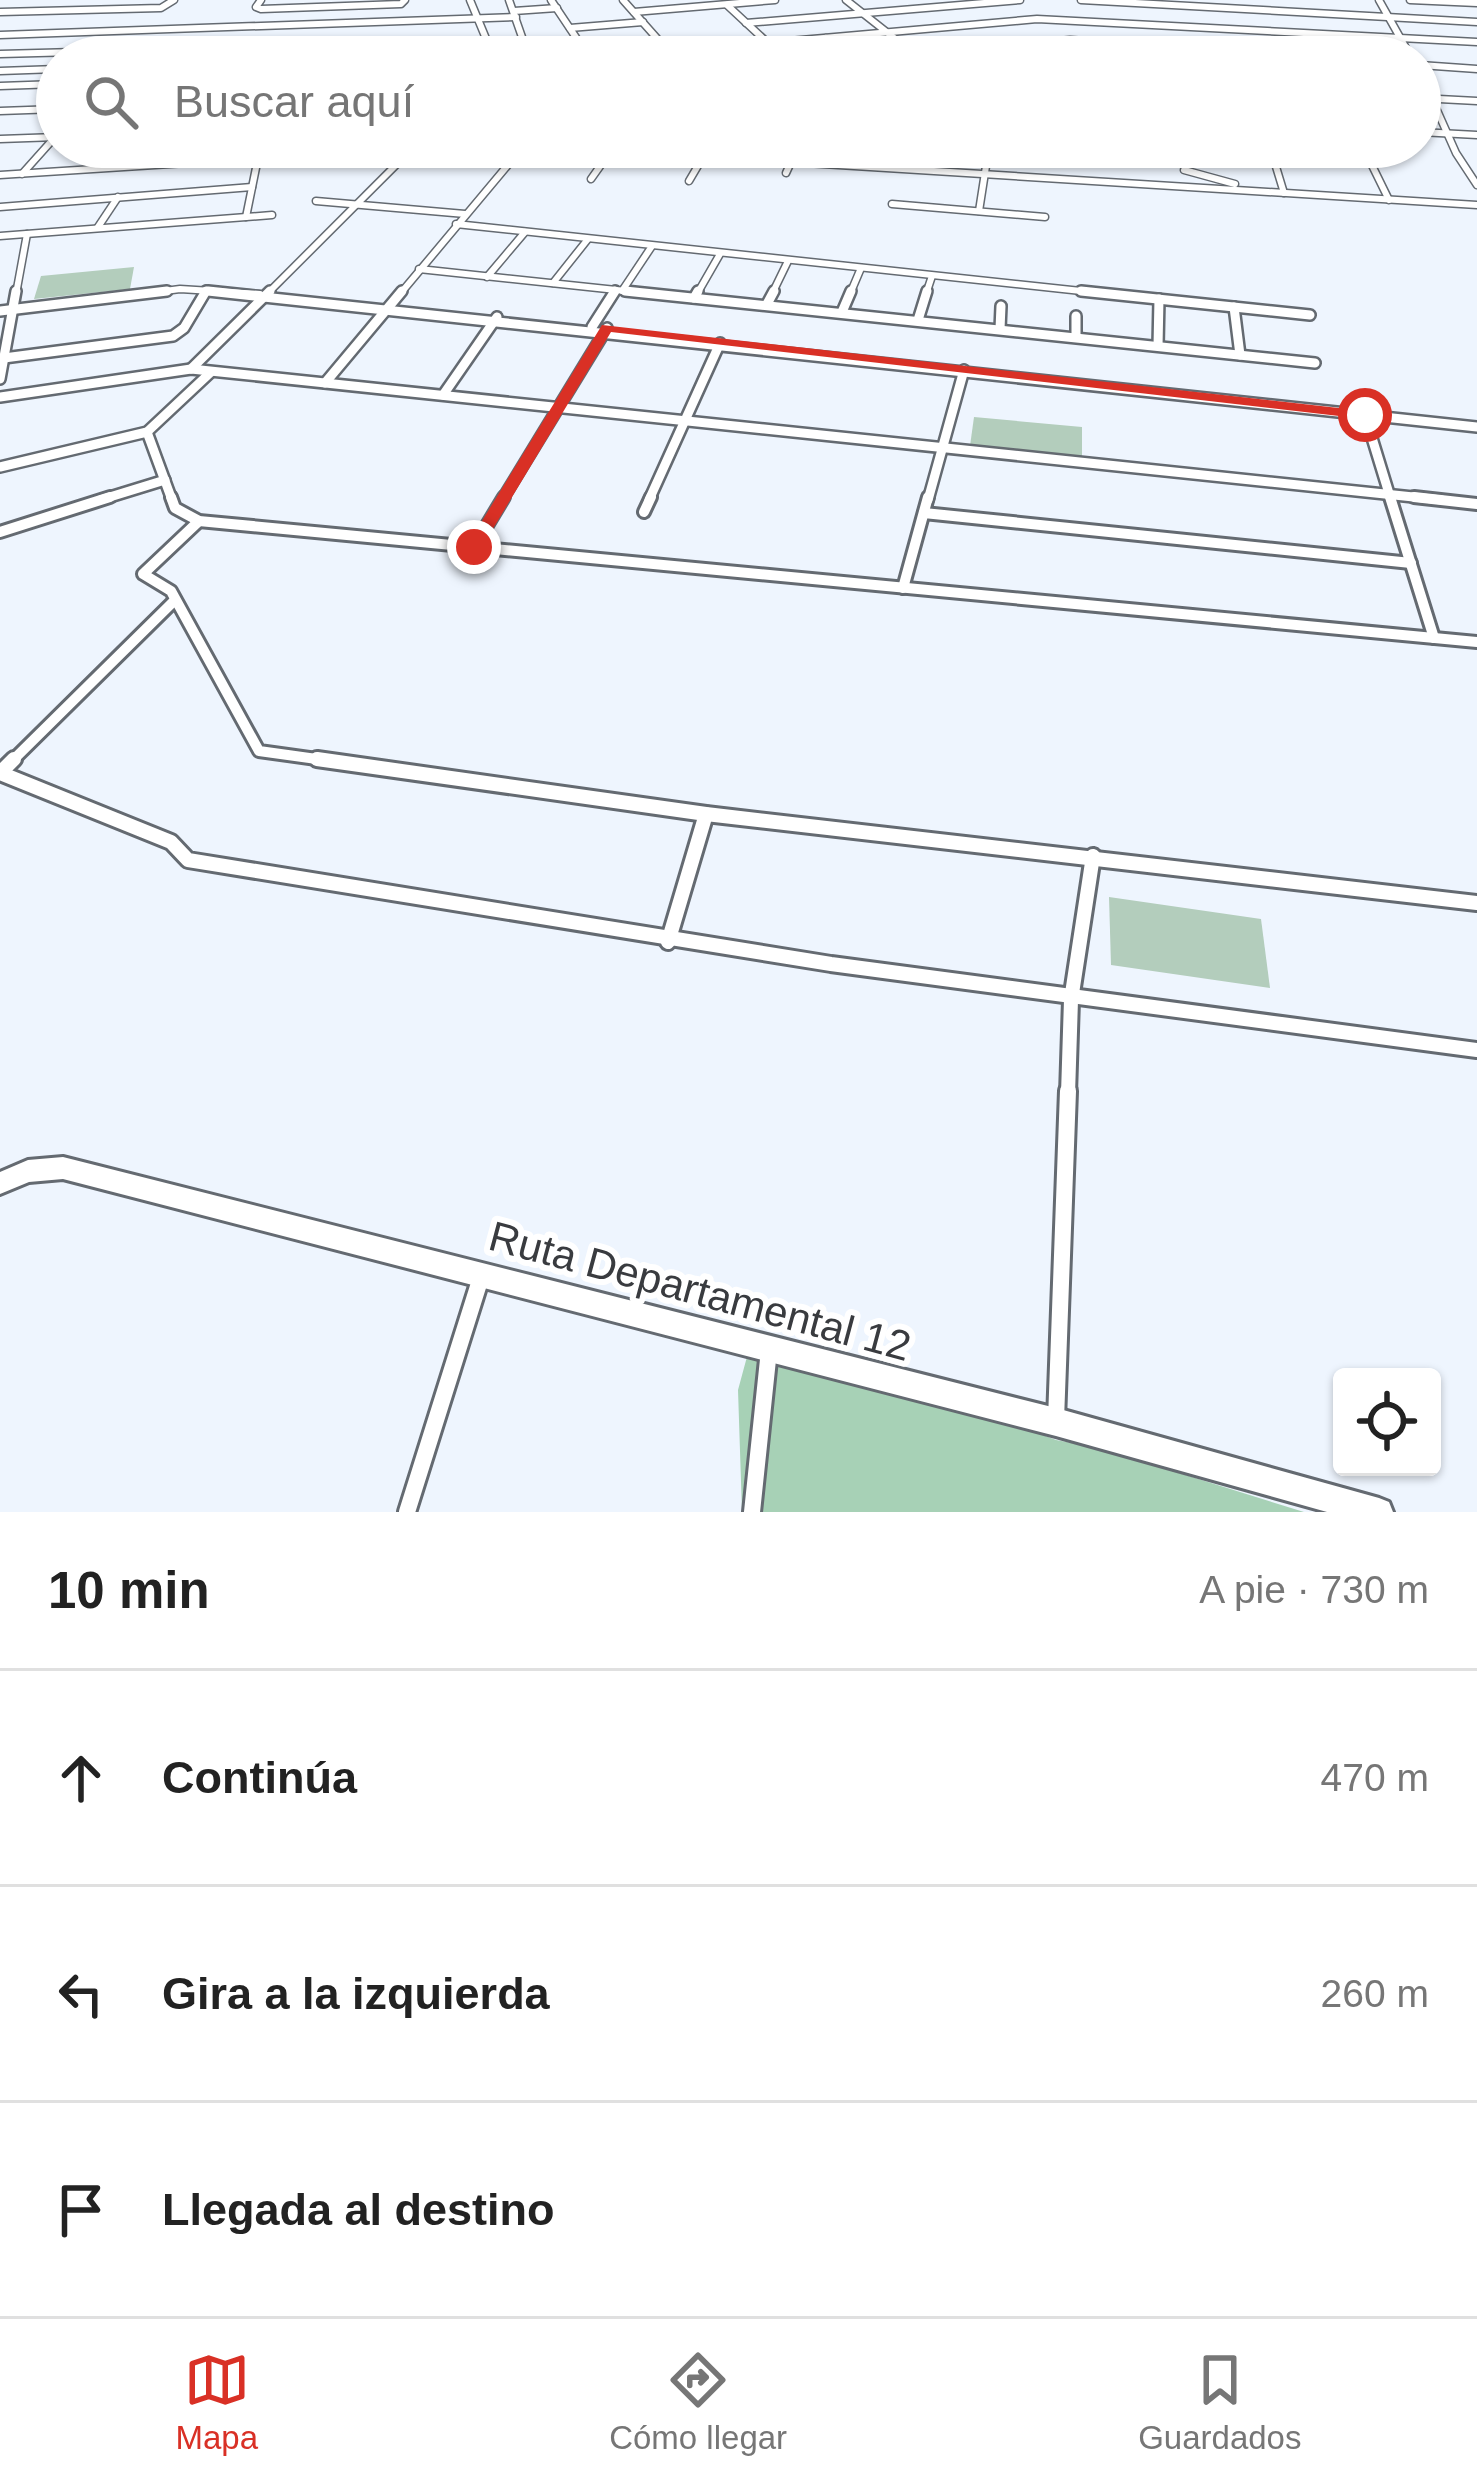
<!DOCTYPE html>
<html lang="es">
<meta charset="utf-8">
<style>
body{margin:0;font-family:Helvetica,sans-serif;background:#f6f6f6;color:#222}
.controls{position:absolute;right:36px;bottom:36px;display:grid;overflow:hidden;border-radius:12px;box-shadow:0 3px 9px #0004}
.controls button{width:108px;height:108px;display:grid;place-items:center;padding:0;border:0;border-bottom:3px solid #e0e0e0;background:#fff;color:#222;font:60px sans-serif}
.stop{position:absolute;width:36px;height:36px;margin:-27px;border:9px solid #d93025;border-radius:50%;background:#fff}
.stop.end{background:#d93025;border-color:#fff;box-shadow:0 3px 12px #0008}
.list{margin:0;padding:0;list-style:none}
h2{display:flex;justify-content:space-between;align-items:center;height:156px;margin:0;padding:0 48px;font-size:51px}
h2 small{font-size:39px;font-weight:400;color:#767676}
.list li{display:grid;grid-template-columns:78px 1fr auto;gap:36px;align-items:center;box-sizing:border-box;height:216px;padding:0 48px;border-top:3px solid #e0e0e0}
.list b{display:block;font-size:45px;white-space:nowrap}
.list em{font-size:39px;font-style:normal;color:#767676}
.icon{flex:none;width:66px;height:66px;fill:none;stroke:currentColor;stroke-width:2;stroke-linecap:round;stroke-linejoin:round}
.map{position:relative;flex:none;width:1477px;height:1512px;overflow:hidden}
.search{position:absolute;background:#fff;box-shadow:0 3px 9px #0004;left:36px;right:36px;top:36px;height:132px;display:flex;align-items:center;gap:30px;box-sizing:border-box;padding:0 42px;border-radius:66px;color:#767676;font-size:45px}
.sheet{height:804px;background:#fff}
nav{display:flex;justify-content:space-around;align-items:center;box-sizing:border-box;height:168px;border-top:3px solid #e0e0e0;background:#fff;font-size:33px;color:#767676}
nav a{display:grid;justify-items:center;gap:6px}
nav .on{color:#d93025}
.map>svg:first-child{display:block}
.green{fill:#b3cdbc}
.forest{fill:#a7d1b6}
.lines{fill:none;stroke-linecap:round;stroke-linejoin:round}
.minor-far4-casing{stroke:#646a71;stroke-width:9}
.minor-far3-casing{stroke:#646a71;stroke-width:14}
.minor-far2-casing{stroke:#646a71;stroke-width:16}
.minor-far1-casing{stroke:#646a71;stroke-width:20}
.minor-casing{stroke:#646a71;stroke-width:22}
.secondary-casing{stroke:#646a71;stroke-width:6}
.minor-far4{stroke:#fff;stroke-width:6}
.minor-far3{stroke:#fff;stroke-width:9}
.minor-far2{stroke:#fff;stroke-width:10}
.minor-far1{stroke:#fff;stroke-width:14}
.minor{stroke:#fff;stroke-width:16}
.secondary{fill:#fff;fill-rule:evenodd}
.route{fill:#d93025}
.labels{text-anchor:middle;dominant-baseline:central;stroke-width:12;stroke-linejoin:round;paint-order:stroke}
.near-street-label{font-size:42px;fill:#393b3f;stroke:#fff}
</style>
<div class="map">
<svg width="1477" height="1512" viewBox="0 0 1477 1512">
<rect width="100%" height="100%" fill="#eef5fe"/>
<g class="green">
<path d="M134 267 130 289 34 299 41 276Z"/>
<path d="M974 417 1082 427V457L970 446Z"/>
<path d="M1109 897 1261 919 1270 988 1111 965Z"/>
</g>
<path class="forest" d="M748 1353 938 1395 1056 1440 1099 1448 1304 1512H742L738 1390Z"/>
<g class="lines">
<defs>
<g id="minor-far4">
<path d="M261 0 256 7 261 9 401 4 405 0"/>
<path d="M470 0 487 41 492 42 493 57"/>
<path d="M509 0 529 57"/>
<path d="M551 0 589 57"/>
<path d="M623 0 662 44"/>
<path d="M846 0 917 56"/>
<path d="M1081 0 1477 22"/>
<path d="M1379 0 1411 57"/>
<path d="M1410 0 1477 3"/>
<path d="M727 5 783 57"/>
<path d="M514 11 557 8"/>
<path d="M0 12 161 8 174 0"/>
<path d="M634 12 775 0"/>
<path d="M746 23 1020 0"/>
<path d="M570 28 643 22"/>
<path d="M0 35 516 17"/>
<path d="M826 38 847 57"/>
<path d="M767 43 1037 19 1477 42"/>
<path d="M1032 49 1107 55"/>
<path d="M0 54 487 41"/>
<path d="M914 54 1070 40 1346 57"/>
<path d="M1420 65 1477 69"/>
<path d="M0 71 57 69"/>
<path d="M1420 72 1456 153 1477 185"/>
<path d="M0 86 57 84"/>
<path d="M1420 98 1477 101"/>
<path d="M0 111 57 109"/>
<path d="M1420 132 1477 135"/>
<path d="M0 139 57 137"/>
<path d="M550 147 1477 205"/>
<path d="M1123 147 1180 151"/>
<path d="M1270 147 1284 193"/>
<path d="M1363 147 1389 200"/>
<path d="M1184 170 1235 184"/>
<path d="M786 173 798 147"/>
<path d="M22 174 56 136"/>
<path d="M0 175 340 153"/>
<path d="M591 179 613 148"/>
<path d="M689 181 709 147"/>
<path d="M316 201 465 214"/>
<path d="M892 204 1045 217"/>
<path d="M0 207 252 187"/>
<path d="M979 211 989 147"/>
<path d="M246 217 258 158"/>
<path d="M456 224 1109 294"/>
<path d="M98 227 118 197"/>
<path d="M0 236 272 215"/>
<path d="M419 269 654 294"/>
<path d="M487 277 525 232"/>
<path d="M553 283 588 239"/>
<path d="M622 291 652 246"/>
<path d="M16 294 27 234"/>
<path d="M142 294 180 289 260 294"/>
<path d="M267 294 414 147"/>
<path d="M400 294 523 147"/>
<path d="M697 294 720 254"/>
<path d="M772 294 788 261"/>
<path d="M850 294 861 268"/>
<path d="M926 294 932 276"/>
</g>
<g id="minor-far3">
<path d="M208 291 1477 427"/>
<path d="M625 291 1315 363"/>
<path d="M1081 291 1310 315"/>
<path d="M694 298 698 291"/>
<path d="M767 304 774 291"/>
<path d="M1234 307 1240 355"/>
<path d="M0 311 167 291"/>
<path d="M842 312 851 291"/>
<path d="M1076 316V337"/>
<path d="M918 320 927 291"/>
<path d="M592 327 615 291"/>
<path d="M1000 329 1001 306"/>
<path d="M1158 346 1159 299"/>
<path d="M4 358 173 336 184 328 206 291"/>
<path d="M191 369 270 291"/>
<path d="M0 379 16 291"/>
<path d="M325 383 402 291"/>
<path d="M443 395 497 317"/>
<path d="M0 397 191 369 1442 500"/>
<path d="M1365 415 1391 500"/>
<path d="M147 432 172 500"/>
<path d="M0 467 147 432 211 372"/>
<path d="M100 500 165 480"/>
<path d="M502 500 607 328"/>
<path d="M649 500 720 343"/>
<path d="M928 500 964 370"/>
</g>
<g id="minor-far2">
<path d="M171 497 175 508 199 521 1477 642"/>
<path d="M1390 497 1434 638"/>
<path d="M1414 497 1477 504"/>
<path d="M644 512 651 497"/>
<path d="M924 513 1411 563"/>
<path d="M199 521 143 574 171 591 259 751 338 762"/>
<path d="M0 532 110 497"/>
<path d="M474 547 504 497"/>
<path d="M903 588 928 497"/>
<path d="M11 762 174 601"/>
</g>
<g id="minor-far1">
<path d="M317 759 706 814 1477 903"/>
<path d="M0 773 171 842 188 860 831 964 1477 1050"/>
<path d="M0 773 14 759"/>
<path d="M668 942 706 814"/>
<path d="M1068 1094 1071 1000 1093 856"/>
</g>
<g id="minor">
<path d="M1056 1420 1068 1091"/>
<path d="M407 1512 482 1274"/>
<path d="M752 1512 769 1350"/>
</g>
<path id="secondary" d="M63 1157 1056 1408 1379 1498 1389 1502 1393 1512H1327L1056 1436 63 1179 29 1182 0 1194V1172L28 1160Z"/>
</defs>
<use href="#minor-far4" class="minor-far4-casing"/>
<use href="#minor-far3" class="minor-far3-casing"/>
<use href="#minor-far2" class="minor-far2-casing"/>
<use href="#minor-far1" class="minor-far1-casing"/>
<use href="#minor" class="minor-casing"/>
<use href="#secondary" class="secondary-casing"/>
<use href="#minor-far4" class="minor-far4"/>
<use href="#minor-far3" class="minor-far3"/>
<use href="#minor-far2" class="minor-far2"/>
<use href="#minor-far1" class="minor-far1"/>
<use href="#minor" class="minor"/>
<use href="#secondary" class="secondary"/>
</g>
<path class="route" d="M602 325 1365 411 1372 415 1365 419 611 332 482 547 468 551 466 547Z"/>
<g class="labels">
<g class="near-street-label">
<text transform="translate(700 1291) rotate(15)">Ruta Departamental 12</text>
</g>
</g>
</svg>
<div class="controls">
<button><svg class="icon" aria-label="locate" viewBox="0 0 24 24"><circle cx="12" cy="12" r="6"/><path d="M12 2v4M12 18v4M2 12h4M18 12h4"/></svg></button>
</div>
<div class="stop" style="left:1365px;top:415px"></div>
<div class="stop end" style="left:474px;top:547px"></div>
<div class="search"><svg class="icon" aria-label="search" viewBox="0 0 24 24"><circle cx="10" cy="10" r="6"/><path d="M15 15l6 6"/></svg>Buscar aquí</div>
</div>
<section class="sheet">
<h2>10 min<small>A pie · 730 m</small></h2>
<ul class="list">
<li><svg class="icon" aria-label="ahead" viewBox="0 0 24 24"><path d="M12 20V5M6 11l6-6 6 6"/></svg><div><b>Continúa</b></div><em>470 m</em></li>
<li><svg class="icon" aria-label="left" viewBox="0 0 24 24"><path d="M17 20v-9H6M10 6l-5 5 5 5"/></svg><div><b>Gira a la izquierda</b></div><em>260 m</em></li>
<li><svg class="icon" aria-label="arrive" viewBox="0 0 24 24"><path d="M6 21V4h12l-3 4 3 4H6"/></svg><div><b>Llegada al destino</b></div></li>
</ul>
</section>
<nav>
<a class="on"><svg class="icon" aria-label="map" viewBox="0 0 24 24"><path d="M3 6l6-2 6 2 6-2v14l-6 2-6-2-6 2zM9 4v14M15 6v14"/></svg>Mapa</a>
<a><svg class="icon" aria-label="directions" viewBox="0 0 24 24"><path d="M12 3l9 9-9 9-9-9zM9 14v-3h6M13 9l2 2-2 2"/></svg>Cómo llegar</a>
<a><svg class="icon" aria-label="saved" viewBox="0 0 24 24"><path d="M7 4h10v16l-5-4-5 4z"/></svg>Guardados</a>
</nav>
